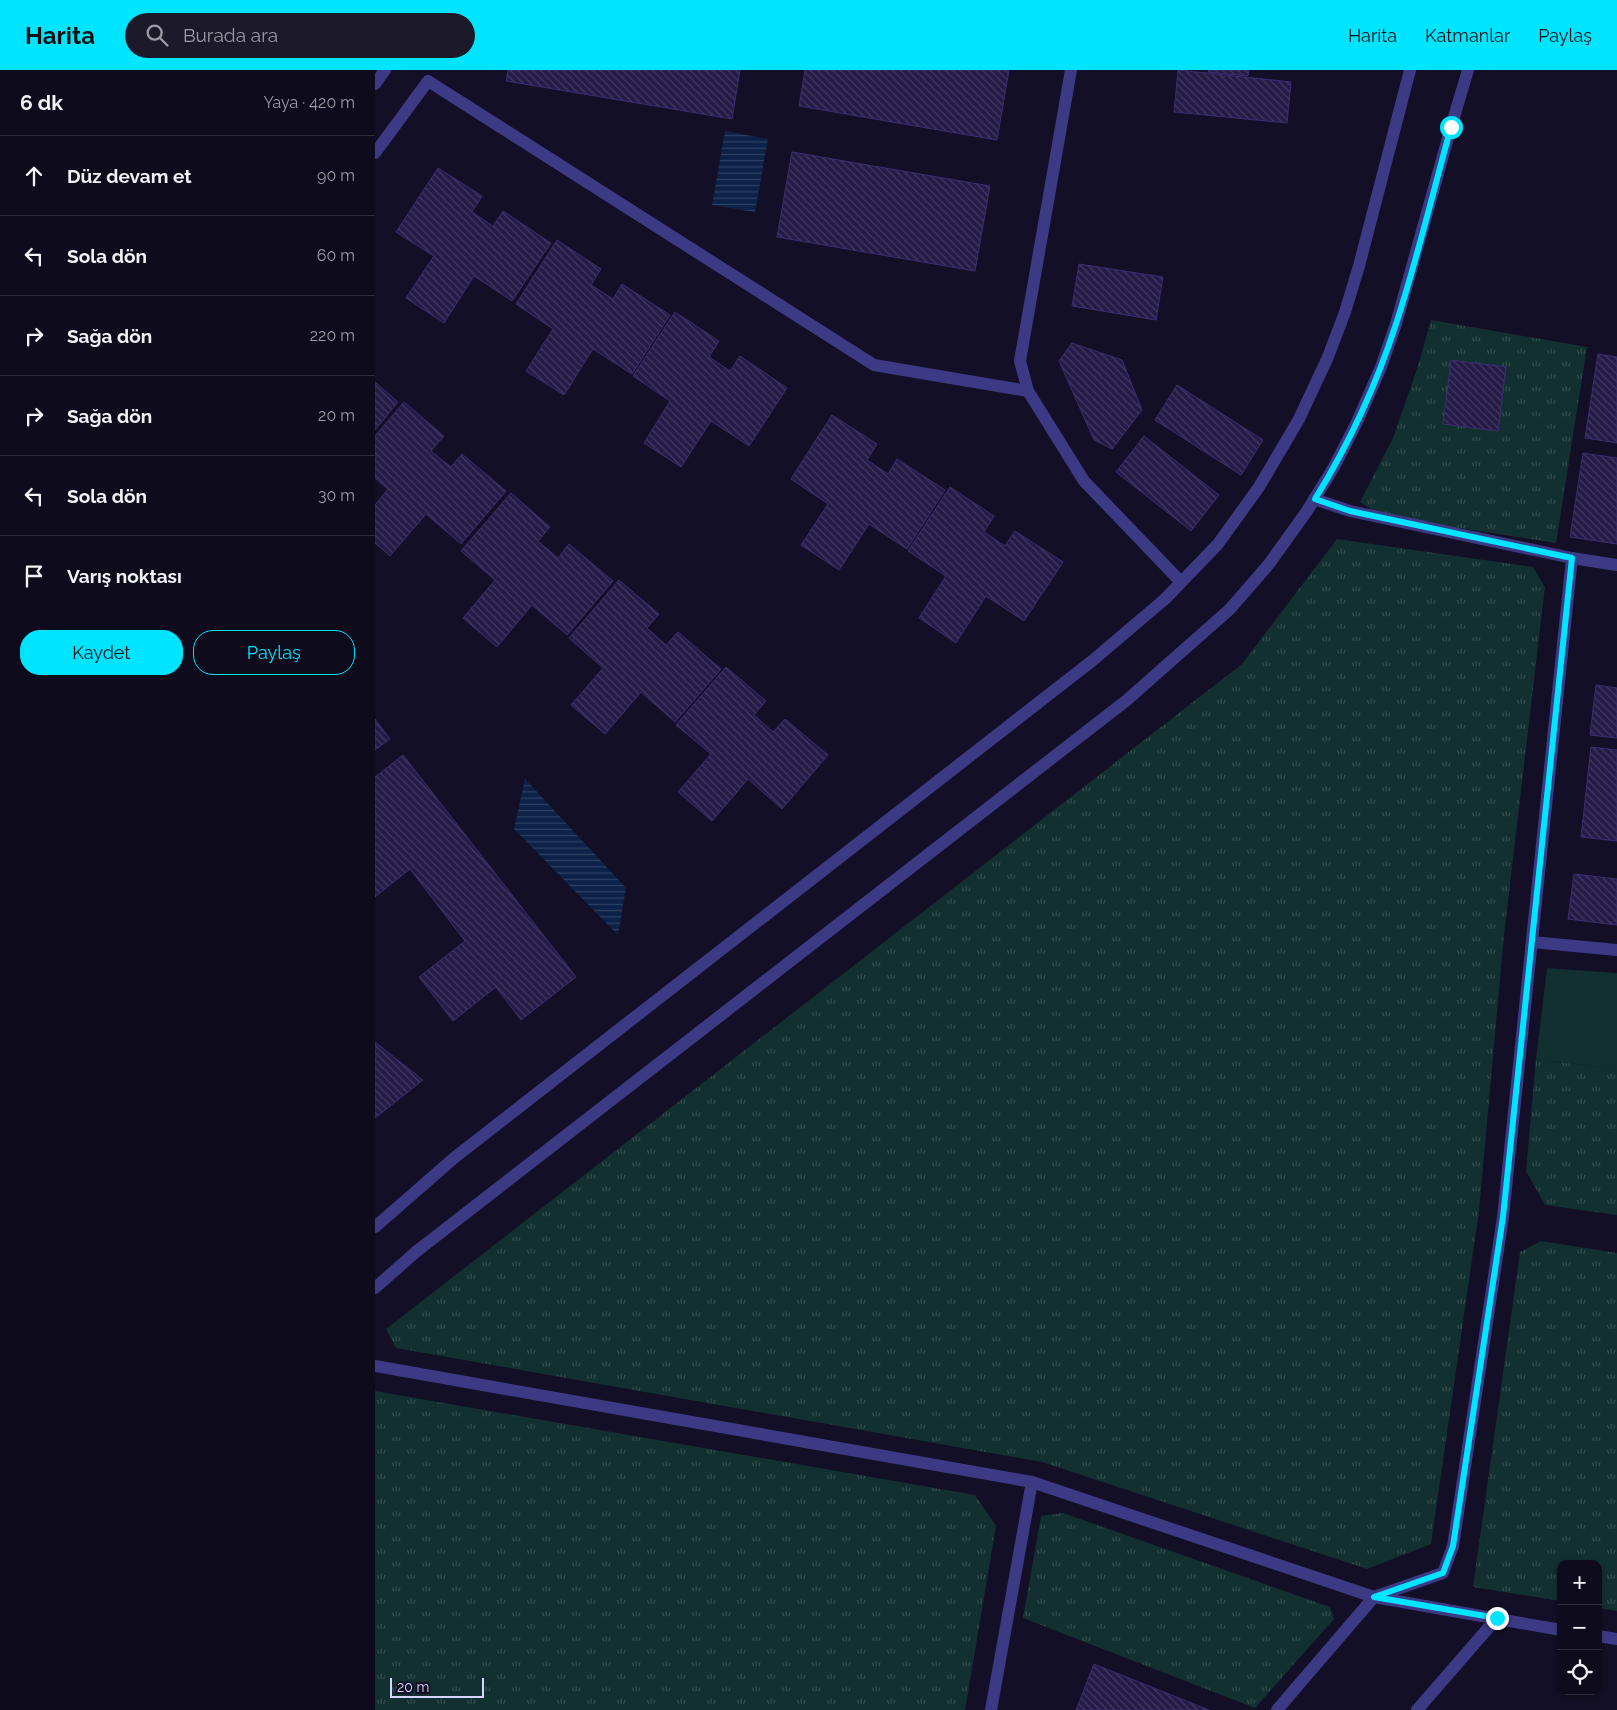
<!DOCTYPE html>
<html lang="tr">
<meta charset="utf-8">
<style>
body{margin:0;font-family:Raleway,sans-serif;background:#1c1929;color:#f1f3f6}
.controls{position:absolute;right:15px;bottom:15px;display:grid;overflow:hidden;border-radius:10px;box-shadow:0 1px 4px #0004}
.controls button{width:45px;height:45px;display:grid;place-items:center;padding:0;border:0;border-bottom:1px solid #2e2b3b;background:#0e0b1c;color:#f1f3f6;font:25px sans-serif}
.scale{position:absolute;left:15px;bottom:12px;width:94px;box-sizing:border-box;padding-left:5px;border:2px solid #d9d4ff;border-top:0;font-size:14px;line-height:18px;white-space:nowrap;color:#d9d4ff;-webkit-text-stroke:4px #130f26;paint-order:stroke}
.stop{position:absolute;width:15px;height:15px;margin:-11px;border:4px solid #00e5ff;border-radius:50%;background:#fff}
.stop.end{background:#00e5ff;border-color:#fff;box-shadow:0 1px 5px #0008}
.list{margin:0;padding:0;list-style:none}
h2{display:flex;justify-content:space-between;align-items:center;height:65px;margin:0;padding:0 20px;font-size:21px}
h2 small{font-size:16px;font-weight:400;color:#9b9ba3}
.list li{display:grid;grid-template-columns:32px 1fr auto;gap:15px;align-items:center;box-sizing:border-box;height:80px;padding:0 20px;border-top:1px solid #2e2b3b}
.list b{display:block;font-size:19px;white-space:nowrap}
.list em{font-size:16px;font-style:normal;color:#9b9ba3}
.actions{display:flex;gap:10px;padding:15px 20px}
.actions a{flex:1;padding:11px 0;border:1px solid #00e5ff;border-radius:20px;text-align:center;font-size:18px;color:#00e5ff}
.actions .main{background:#00e5ff;color:#111}
.icon{flex:none;width:28px;height:28px;fill:none;stroke:currentColor;stroke-width:2;stroke-linecap:round;stroke-linejoin:round}
.map{position:relative;flex:none;width:1242px;height:1640px;overflow:hidden}
header{display:flex;align-items:center;gap:30px;box-sizing:border-box;height:70px;padding:0 25px;background:#00e5ff;color:#111}
header strong{font-size:24px}
nav{display:flex;gap:28px;margin-inline-start:auto;font-size:18px}
.search{width:350px;height:45px;background:#1c1929;display:flex;align-items:center;gap:12px;box-sizing:border-box;padding:0 18px;border-radius:28px;color:#9b9ba3;font-size:19px}
main{display:flex}
aside{flex:1;background:#0e0b1c}
.map>svg:first-child{display:block}
.grass{fill:url(#grass-tufts)}
.garden{fill:#12302f}
.water{fill:url(#water-rules)}
.building{fill:url(#building-back-hatch);stroke:#3b2d73}
.lines{fill:none;stroke-linecap:round;stroke-linejoin:round}
.minor{stroke:#3d3a85;stroke-width:12}
.route{stroke:#00e5ff;stroke-width:6}
</style>
<header>
<strong>Harita</strong>
<div class="search"><svg class="icon" aria-label="search" viewBox="0 0 24 24"><circle cx="10" cy="10" r="6"/><path d="M15 15l6 6"/></svg>Burada ara</div>
<nav><a>Harita</a><a>Katmanlar</a><a>Paylaş</a></nav>
</header>
<main>
<aside>
<h2>6 dk<small>Yaya · 420 m</small></h2>
<ul class="list">
<li><svg class="icon" aria-label="ahead" viewBox="0 0 24 24"><path d="M12 20V5M6 11l6-6 6 6"/></svg><div><b>Düz devam et</b></div><em>90 m</em></li>
<li><svg class="icon" aria-label="left" viewBox="0 0 24 24"><path d="M17 20v-9H6M10 6l-5 5 5 5"/></svg><div><b>Sola dön</b></div><em>60 m</em></li>
<li><svg class="icon" aria-label="right" viewBox="0 0 24 24"><path d="M7 20v-9h11M14 6l5 5-5 5"/></svg><div><b>Sağa dön</b></div><em>220 m</em></li>
<li><svg class="icon" aria-label="right" viewBox="0 0 24 24"><path d="M7 20v-9h11M14 6l5 5-5 5"/></svg><div><b>Sağa dön</b></div><em>20 m</em></li>
<li><svg class="icon" aria-label="left" viewBox="0 0 24 24"><path d="M17 20v-9H6M10 6l-5 5 5 5"/></svg><div><b>Sola dön</b></div><em>30 m</em></li>
<li><svg class="icon" aria-label="arrive" viewBox="0 0 24 24"><path d="M6 21V4h12l-3 4 3 4H6"/></svg><div><b>Varış noktası</b></div></li>
</ul>
<div class="actions"><a class="main">Kaydet</a><a>Paylaş</a></div>
</aside>
<div class="map">
<svg width="1242" height="1640" viewBox="0 0 1242 1640">
<defs>
<pattern id="grass-tufts" width="24" height="20" patternUnits="userSpaceOnUse" patternTransform="scale(1.25)"><rect width="24" height="20" fill="#12302f"/><path d="M3 7l-1-3M5 7V3M7 7l1-3M15 17l-1-3M17 17v-4M19 17l1-3" fill="none" stroke="#344d4e"/></pattern>
<pattern id="water-rules" width="6" height="5" patternUnits="userSpaceOnUse" patternTransform="scale(1.25)"><rect width="6" height="5" fill="#0c2248"/><path d="M0 2.5h6" fill="none" stroke="#2f4163"/></pattern>
<pattern id="building-back-hatch" width="6" height="6" patternUnits="userSpaceOnUse" patternTransform="scale(1.25)"><rect width="6" height="6" fill="#241b47"/><path d="M-1 5l2 2M0 0l6 6M5-1l2 2" fill="none" stroke="#433b63"/></pattern>
</defs>
<rect width="100%" height="100%" fill="#130f26"/>
<g class="grass">
<path d="M1056 250 1212 277 1181 473 1007 446 985 432 1018 368 1043 296Z"/>
<path d="M962 469 1158 497 1170 517 1129 865 1104 1141 1056 1474 992 1499 667 1392 21 1278 11 1259 867 594Z"/>
<path d="M1161 989 1242 999V1145L1170 1135 1151 1101Z"/>
<path d="M1166 1171 1242 1183V1541L1223 1538V1494H1186V1531L1098 1517 1145 1182Z"/>
<path d="M0 1321 600 1425 621 1456 590 1640H0Z"/>
<path d="M688 1443 955 1537 959 1549 880 1638 648 1548 666 1446Z"/>
</g>
<path class="garden" d="M1172 898 1242 903V999L1161 989Z"/>
<g class="water">
<path d="M350 61 393 69 380 142 337 135Z"/>
<path d="M150 709 251 818 243 865 139 759Z"/>
</g>
<g class="building">
<path d="M133 0H365L357 49 131 11Z"/>
<path d="M430 0H634L622 70 424 36Z"/>
<path d="M803 0 916 12 912 53 799 42Z"/>
<path d="M834 0H874L873 6 833 2Z"/>
<path d="M417 82 615 116 600 201 402 167Z"/>
<path d="M63 98 107 126 97 142 118 156 128 141 176 173 137 231 99 206 69 253 31 228 59 186 21 162Z"/>
<path d="M182 170 226 199 216 215 238 229 247 214 295 245 257 304 218 279 189 325 151 301 178 259 141 234Z"/>
<path d="M704 194 788 207 781 250 697 236Z"/>
<path d="M300 242 344 271 334 287 355 301 365 286 412 318 374 376 336 351 306 397 269 373 295 331 258 306Z"/>
<path d="M697 273 747 290 767 340 737 379 719 370 684 291Z"/>
<path d="M1223 284 1242 287V373L1210 368Z"/>
<path d="M1076 290 1131 297 1123 361 1068 354Z"/>
<path d="M0 312 23 332 0 360Z"/>
<path d="M802 315 888 370 866 405 780 350Z"/>
<path d="M29 332 69 366 56 381 76 397 87 384 131 421 86 474 51 444 15 486 0 473V435L13 419 0 408V366Z"/>
<path d="M457 345 502 374 492 390 513 404 522 389 570 420 532 479 494 454 464 500 426 475 453 434 416 409Z"/>
<path d="M769 366 844 425 816 461 741 402Z"/>
<path d="M1208 383 1242 388V474L1195 467Z"/>
<path d="M575 417 619 446 609 462 630 476 640 461 688 492 649 551 611 526 581 573 544 548 571 506 533 481Z"/>
<path d="M136 423 175 457 163 471 183 488 194 474 238 511 192 565 157 535 122 577 88 548 120 510 86 481Z"/>
<path d="M244 510 284 544 272 558 291 575 303 562 346 599 300 652 266 622 230 664 196 635 228 598 194 568Z"/>
<path d="M351 597 391 631 379 645 398 662 410 649 453 685 407 739 373 709 337 751 303 722 336 684 301 655Z"/>
<path d="M1221 615 1242 618V668L1215 665Z"/>
<path d="M0 649 15 669 0 680Z"/>
<path d="M1216 677 1242 680V771L1206 767Z"/>
<path d="M28 685 201 907 146 950 121 917 78 951 44 907 90 871 35 799 0 827V707Z"/>
<path d="M1199 804 1242 809V855L1193 849Z"/>
<path d="M0 972 48 1010 0 1048Z"/>
<path d="M719 1594 834 1640H701Z"/>
</g>
<g class="lines">
<g class="minor">
<path d="M696 0 645 291 653 321 709 411 806 512"/>
<path d="M0 14 10 0"/>
<path d="M0 83 53 11 499 295 653 321"/>
<path d="M939 429 975 441 1197 488 1242 495"/>
<path d="M1157 872 1242 880"/>
<path d="M0 1157 79 1088 717 591 790 529 843 474 884 417 924 349 953 287 970 242 984 196 1035 0"/>
<path d="M0 1218 42 1181 752 630 855 539 894 494 932 441 959 397 982 352 1006 297 1021 254 1076 57 1093 0"/>
<path d="M0 1296 657 1412"/>
<path d="M1223 1566 1242 1569"/>
<path d="M616 1640 657 1412 999 1527 1186 1560"/>
<path d="M902 1640 999 1527 1068 1503 1078 1476 1128 1147 1197 488"/>
<path d="M1042 1640 1122 1548"/>
</g>
</g>
<g class="lines">
<path class="route" d="M1076 57C1058 122 1042 190 1021 254 1001 316 974 374 940 429L975 441 1197 488 1128 1147 1078 1476 1068 1503 999 1527 1122 1548"/>
</g>
</svg>
<div class="controls">
<button>+</button>
<button>−</button>
<button><svg class="icon" aria-label="locate" viewBox="0 0 24 24"><circle cx="12" cy="12" r="6"/><path d="M12 2v4M12 18v4M2 12h4M18 12h4"/></svg></button>
</div>
<div class="scale">20 m</div>
<div class="stop" style="left:1076px;top:57px"></div>
<div class="stop end" style="left:1122px;top:1548px"></div>
</div>
</main>
